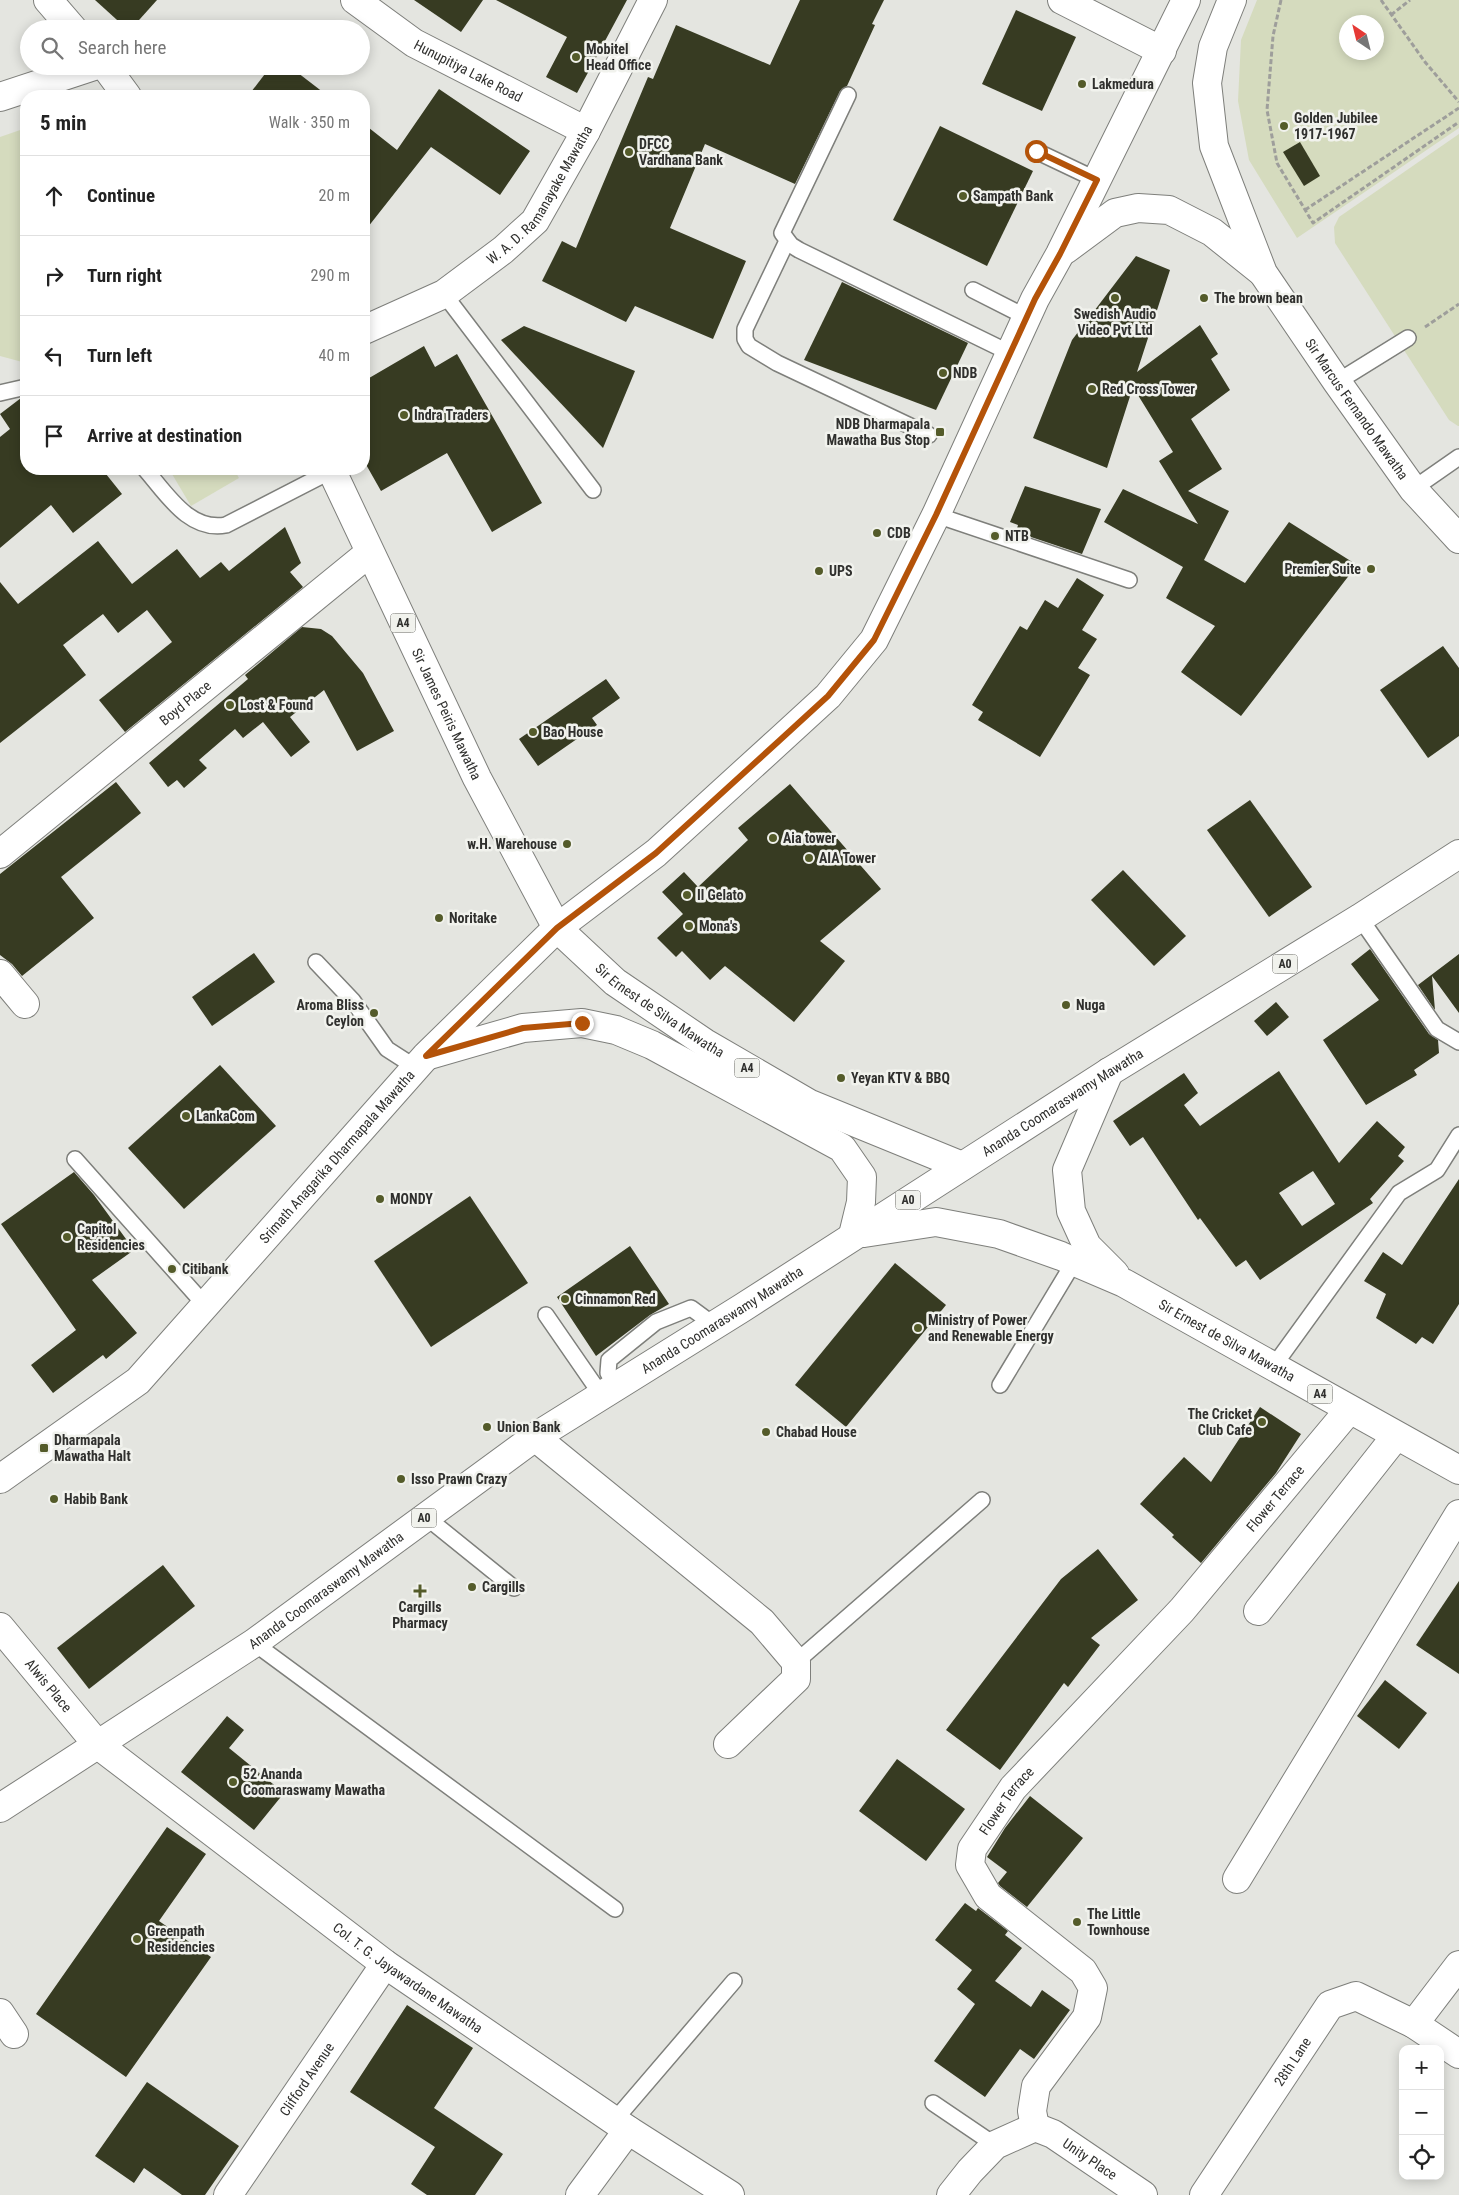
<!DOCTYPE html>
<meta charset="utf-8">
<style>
body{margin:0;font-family:"Roboto Condensed",sans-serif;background:#f2f2f2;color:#222}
.controls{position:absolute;right:15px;bottom:15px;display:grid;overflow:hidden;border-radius:10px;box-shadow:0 2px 12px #0003}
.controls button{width:45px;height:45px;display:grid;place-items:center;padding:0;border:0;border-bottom:1px solid #e0e0e0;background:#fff;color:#222;font:25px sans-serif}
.compass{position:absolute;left:1339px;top:15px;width:45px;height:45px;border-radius:50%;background:#fff;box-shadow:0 2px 12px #0003;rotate:325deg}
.stop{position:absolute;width:15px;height:15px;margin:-11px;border:4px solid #b45309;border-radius:50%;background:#fff}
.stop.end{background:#b45309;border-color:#fff;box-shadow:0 1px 5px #0008}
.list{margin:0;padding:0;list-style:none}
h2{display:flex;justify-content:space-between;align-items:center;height:65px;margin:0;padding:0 20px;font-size:21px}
h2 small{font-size:16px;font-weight:400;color:#767676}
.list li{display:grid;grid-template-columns:32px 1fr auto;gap:15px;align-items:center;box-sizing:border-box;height:80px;padding:0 20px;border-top:1px solid #e0e0e0}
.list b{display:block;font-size:19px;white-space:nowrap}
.list em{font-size:16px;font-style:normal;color:#767676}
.icon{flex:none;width:28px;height:28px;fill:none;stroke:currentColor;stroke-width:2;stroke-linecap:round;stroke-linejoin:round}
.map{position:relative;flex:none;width:1459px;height:2195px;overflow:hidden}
.search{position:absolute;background:#fff;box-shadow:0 2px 12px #0003;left:20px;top:20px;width:350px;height:55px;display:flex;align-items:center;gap:12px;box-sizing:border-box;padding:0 18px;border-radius:28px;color:#767676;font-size:19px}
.panel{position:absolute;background:#fff;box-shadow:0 2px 12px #0003;left:20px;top:90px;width:350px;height:385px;border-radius:20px}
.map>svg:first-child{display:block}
.green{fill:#d5dbbe;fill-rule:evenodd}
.building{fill:#373b22;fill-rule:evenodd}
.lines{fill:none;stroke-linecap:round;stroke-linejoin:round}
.service-casing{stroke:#7e7f7b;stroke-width:18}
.minor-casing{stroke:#7e7f7b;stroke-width:30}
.tertiary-casing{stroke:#7e7f7b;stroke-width:30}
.secondary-casing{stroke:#7e7f7b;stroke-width:30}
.trunk-casing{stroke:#7e7f7b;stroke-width:30}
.path{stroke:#9e9e9b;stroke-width:3;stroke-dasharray:5 2.5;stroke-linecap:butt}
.service{stroke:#fff;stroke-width:15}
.minor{stroke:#fff;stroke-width:28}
.tertiary{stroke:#fff;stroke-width:28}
.secondary{stroke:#fff;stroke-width:28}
.trunk{stroke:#fff;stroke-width:28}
.route{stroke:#b45309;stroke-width:6}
.poi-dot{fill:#545b2a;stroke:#f1f2ed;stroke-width:2}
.labels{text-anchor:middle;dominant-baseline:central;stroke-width:5;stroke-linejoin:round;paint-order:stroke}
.shield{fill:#f1f2ed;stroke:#6a6a67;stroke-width:1}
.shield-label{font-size:12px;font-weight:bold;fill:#30302e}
.poi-label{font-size:14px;font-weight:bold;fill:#30302e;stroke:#f1f2ed;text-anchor:start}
.street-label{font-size:14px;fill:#30302e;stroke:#f1f2ed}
</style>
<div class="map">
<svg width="1459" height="2195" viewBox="0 0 1459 2195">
<rect width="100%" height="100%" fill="#e4e5e0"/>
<g class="green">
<path d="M1257 0H1459V128L1297 238 1249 160 1238 101 1241 40ZM1346 22H1376V52H1346Z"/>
<path d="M26 128V363L0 356V137Z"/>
<path d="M1459 134V426H1458L1449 420 1335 243 1334 227 1339 217Z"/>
<path d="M169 469H234L239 478 191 506Z"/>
</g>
<g class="building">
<path d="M95 0H157L131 29H127Z"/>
<path d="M414 0H483L461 32Z"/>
<path d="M496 0H627L577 93 546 77 567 37Z"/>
<path d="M800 0H884L872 24 875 25 847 86 840 91 795 184 705 144 670 228 746 261 713 339 635 306 626 322 542 281 562 241 576 248 648 77 653 79 676 25 770 65Z"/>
<path d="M1016 10 1076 37 1042 111 982 84Z"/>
<path d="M271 66H289L328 96H248Z"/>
<path d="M439 89 530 151 500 195 431 147 364 232V124L397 150Z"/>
<path d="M940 126 1033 171 987 266 893 220Z"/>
<path d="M1300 142 1320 176 1304 186 1283 152Z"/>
<path d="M1136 256 1170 270 1137 372 1200 325 1218 354 1211 359 1230 390 1191 419 1222 469 1188 491 1229 511 1204 560 1245 583 1289 522 1357 565 1241 716 1181 672 1215 626 1166 598 1183 567 1104 522 1123 489 1198 524 1159 461 1173 452 1133 387 1107 468 1033 438 1072 340Z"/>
<path d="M842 282 968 343 936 410 804 360Z"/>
<path d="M524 326 635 371 603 448 501 340Z"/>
<path d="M424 346 435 367 457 354 542 503 492 532 447 453 381 491 364 461V381Z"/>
<path d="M26 397V469H102L122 494 73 533 51 505 0 548V437L10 429 0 414 21 398Z"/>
<path d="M1025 486 1101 509 1082 554 1016 532 1018 525 1010 522Z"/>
<path d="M285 527 301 563 290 572 303 587 125 732 99 700 172 642 147 610 118 633 103 614 63 645 86 675 0 743V582L18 604 98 541 132 584 177 549 200 578 221 562 229 571Z"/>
<path d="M1077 578 1104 595 1082 630 1097 639 1078 668 1090 675 1040 757 978 720 983 712 972 705 1020 626 1027 630 1045 600 1058 608Z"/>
<path d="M302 627 321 629 332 636 363 673 394 731 357 751 324 690 290 717 310 742 291 757 263 722 243 738 235 729 199 760 207 768 184 788 177 780 168 787 149 763 248 679 245 675Z"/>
<path d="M1443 646 1459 668V736L1428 758 1380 690Z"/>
<path d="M606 679 620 698 592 718 597 725 538 766 519 739Z"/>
<path d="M116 782 141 813 61 877 94 918 22 976 12 964 0 955V874Z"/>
<path d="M790 784 881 889 820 941 845 961 794 1022 725 966 710 980 682 951 676 957 657 938 683 914 662 892 684 872 698 887 748 840 738 828Z"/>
<path d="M1250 800 1312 887 1269 917 1207 830Z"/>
<path d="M1123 870 1186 936 1154 966 1091 900Z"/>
<path d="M1370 949 1429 1034 1438 1040 1439 1053 1414 1070 1417 1075 1366 1105 1323 1040 1379 1000 1351 964Z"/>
<path d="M254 953 275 982 212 1026 192 997Z"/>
<path d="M1459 954V1013L1432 976 1435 1010 1418 985Z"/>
<path d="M1276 1002 1289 1017 1267 1036 1254 1021Z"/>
<path d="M220 1065 276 1126 184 1209 128 1148Z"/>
<path d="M1279 1071 1339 1163 1377 1121 1405 1147 1398 1156 1404 1161 1370 1199 1373 1203 1260 1280 1246 1260 1236 1267 1200 1218 1198 1220 1143 1137 1130 1146 1113 1121 1184 1073 1198 1093 1184 1105 1200 1126ZM1313 1171 1335 1204 1302 1226 1279 1193Z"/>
<path d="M74 1172 94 1195 134 1250 92 1280 137 1333 106 1359 103 1355 53 1393 31 1365 76 1330 1 1224Z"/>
<path d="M1459 1179V1304L1433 1344 1422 1337 1416 1344 1376 1318 1386 1294 1364 1281 1383 1252 1402 1265Z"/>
<path d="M470 1196 528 1283 431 1347 374 1261Z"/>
<path d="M630 1246 669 1304 650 1315 596 1356 557 1297Z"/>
<path d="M895 1263 946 1305 846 1427 795 1385Z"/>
<path d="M1260 1407 1301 1434 1276 1473 1201 1563 1172 1537 1174 1535 1140 1504 1184 1457 1211 1482Z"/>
<path d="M1098 1549 1138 1600 1091 1638 1100 1645 1068 1687 1064 1683 1000 1770 946 1730 1061 1579Z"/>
<path d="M163 1565 195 1606 89 1689 57 1648Z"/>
<path d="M1459 1581V1674L1416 1645Z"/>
<path d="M1385 1680 1427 1713 1399 1749 1357 1716Z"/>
<path d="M227 1716 244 1730 229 1748 284 1793 254 1830 181 1772Z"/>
<path d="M897 1759 965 1809 926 1861 859 1811Z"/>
<path d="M1030 1796 1083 1838 1027 1907 1000 1886 998 1883 1007 1872 987 1857 1005 1828Z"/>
<path d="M167 1827 206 1854 159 1921 211 1957 126 2077 36 2014Z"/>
<path d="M965 1903 976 1911 978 1908 1008 1931 1005 1935 1022 1948 995 1981 1031 2007 1042 1990 1070 2010 1034 2059 1020 2049 985 2097 934 2061 975 2004 957 1989 972 1970 935 1940Z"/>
<path d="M407 2005 473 2048 434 2108 503 2154 475 2195H427L411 2184 435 2147 350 2092Z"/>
<path d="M147 2082 239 2146 205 2195H182L144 2168 134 2183 95 2156Z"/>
</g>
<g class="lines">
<defs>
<g id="service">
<path d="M848 95 782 233 791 245 799 250 1010 353"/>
<path d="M1036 151 1097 180"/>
<path d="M787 241 745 329V339L749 346 777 363 929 435"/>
<path d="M973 290 1026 317"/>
<path d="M444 294 593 490"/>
<path d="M1337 382 1408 338"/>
<path d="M0 393 26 387"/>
<path d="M145 469C166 493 189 532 226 525L331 471"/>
<path d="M1413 489 1459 457"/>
<path d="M936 515 1129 580"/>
<path d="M1360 918 1437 1029 1459 1042"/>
<path d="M316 962 353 1001 387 1049 415 1067"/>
<path d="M75 1159 205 1305"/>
<path d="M546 1315 602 1396"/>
<path d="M1273 1367 1399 1193 1437 1170 1459 1135"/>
<path d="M615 1385 608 1373 609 1360 656 1322 691 1308 714 1325"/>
<path d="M1000 1385 1074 1262"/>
<path d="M426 1517 514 1588"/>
<path d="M254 1643 615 1909"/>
<path d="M796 1662 982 1500"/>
<path d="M933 2103 995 2145"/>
<path d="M614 2121 734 1981"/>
</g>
<g id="minor">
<path id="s1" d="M355 0 414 43 586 131"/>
<path d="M1062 0 1162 51"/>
<path id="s2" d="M364 330 444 294 503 250 535 221 586 131 653 0"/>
<path id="s3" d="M0 854 369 553"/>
<path d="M0 974 25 1004"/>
<path d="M535 1437 762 1622 796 1662V1679L728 1744"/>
<path d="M1258 1611 1396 1436"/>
<path d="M1237 1879 1459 1514"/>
<path d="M0 2013 14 2034"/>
<path d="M1414 2024 1459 1965"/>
<path id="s4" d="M228 2195 385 1964"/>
<path d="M580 2195 628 2130"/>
<path id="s5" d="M1204 2195 1330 2005 1356 1996 1414 2024 1459 2054"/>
</g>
<g id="tertiary">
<path id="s6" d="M0 1627 97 1744 385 1964 628 2130 730 2195"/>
<path id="s7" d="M1035 2127 1032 2111 1036 2086 1087 2017 1093 1988 1083 1971 988 1896 970 1865 972 1849 1013 1788 1182 1610 1349 1410"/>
<path id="s8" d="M1035 2127 1053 2134 1143 2195"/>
<path d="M951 2195 970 2171 995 2145 1035 2127"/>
</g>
<g id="secondary">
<path id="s9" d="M1232 0 1213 47 1207 83 1214 146 1263 273 1337 382 1413 489 1459 539"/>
<path d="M0 97 94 66"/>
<path d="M1065 250 1115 213 1138 208 1169 210 1212 232 1262 272"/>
<path d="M429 1055 523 1028 582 1023 616 1030 652 1045 842 1148 862 1177 861 1202 853 1235"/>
<path id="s10" d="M0 1479 138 1381 426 1056 557 928 656 853 780 740 828 696 874 640 936 515 1035 299 1060 254 1186 0"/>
</g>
<g id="trunk">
<path d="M48 0 73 29"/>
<path d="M105 66 127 96"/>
<path id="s11" d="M331 469 477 778 557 928 615 982 705 1043 810 1104 962 1166"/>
<path d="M1109 1072 1067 1170 1071 1211 1087 1246 1115 1274"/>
<path id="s12" d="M864 1233 936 1222 999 1234 1061 1256 1124 1283 1459 1470"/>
<path id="s13" d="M0 1808 254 1643 535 1437 742 1308 1109 1072 1360 918 1459 854"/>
</g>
</defs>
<use href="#service" class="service-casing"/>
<use href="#minor" class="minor-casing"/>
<use href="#tertiary" class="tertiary-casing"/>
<use href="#secondary" class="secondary-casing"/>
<use href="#trunk" class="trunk-casing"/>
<g class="path">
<path d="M1281 0 1273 36 1267 110 1277 163 1313 223 1459 122"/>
<path d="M1381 0 1425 62 1459 102"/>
<path d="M1391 15 1410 0"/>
<path d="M1305 210 1459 108"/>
<path d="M1425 327 1459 304"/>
</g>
<use href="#service" class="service"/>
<use href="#minor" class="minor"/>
<use href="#tertiary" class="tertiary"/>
<use href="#secondary" class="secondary"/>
<use href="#trunk" class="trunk"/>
</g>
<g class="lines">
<path class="route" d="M582 1023 523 1028 426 1056 557 928 656 853 780 740 828 696 874 640 936 515 1035 299 1060 254 1097 180 1036 151"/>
</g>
<g class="poi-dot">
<circle cx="576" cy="57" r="5"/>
<circle cx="1082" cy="84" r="5"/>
<circle cx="1284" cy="126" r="5"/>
<circle cx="629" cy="152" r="5"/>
<circle cx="963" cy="196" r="5"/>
<circle cx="1115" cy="298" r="5"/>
<circle cx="1204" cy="298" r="5"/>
<circle cx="943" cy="373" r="5"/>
<circle cx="1092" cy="389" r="5"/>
<circle cx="404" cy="415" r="5"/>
<rect x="935" y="427" width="10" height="10" rx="2.5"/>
<circle cx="877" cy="533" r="5"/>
<circle cx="995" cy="536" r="5"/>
<circle cx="1371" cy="569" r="5"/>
<circle cx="819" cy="571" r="5"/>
<circle cx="230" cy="705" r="5"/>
<circle cx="533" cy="732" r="5"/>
<circle cx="773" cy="838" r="5"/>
<circle cx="567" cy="844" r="5"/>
<circle cx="809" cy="858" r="5"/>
<circle cx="687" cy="895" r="5"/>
<circle cx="439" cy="918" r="5"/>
<circle cx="689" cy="926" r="5"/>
<circle cx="1066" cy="1005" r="5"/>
<circle cx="374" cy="1013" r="5"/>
<circle cx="841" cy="1078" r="5"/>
<circle cx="186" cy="1116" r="5"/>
<circle cx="380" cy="1199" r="5"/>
<circle cx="67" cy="1237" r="5"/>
<circle cx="172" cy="1269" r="5"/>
<circle cx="565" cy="1299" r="5"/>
<circle cx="918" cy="1328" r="5"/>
<circle cx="1262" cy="1422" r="5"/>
<circle cx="487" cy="1427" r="5"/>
<circle cx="766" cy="1432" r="5"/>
<rect x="39" y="1443" width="10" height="10" rx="2.5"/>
<circle cx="401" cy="1479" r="5"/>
<circle cx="54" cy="1499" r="5"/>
<circle cx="472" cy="1587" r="5"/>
<path d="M417.5 1583.5h5v5h5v5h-5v5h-5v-5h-5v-5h5z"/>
<circle cx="233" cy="1782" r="5"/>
<circle cx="1077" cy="1922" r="5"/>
<circle cx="137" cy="1939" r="5"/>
</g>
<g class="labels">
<g class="shield">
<rect x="390.5" y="613.5" width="25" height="19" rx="4"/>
<rect x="1272.5" y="954.5" width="25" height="19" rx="4"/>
<rect x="734.5" y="1058.5" width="25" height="19" rx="4"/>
<rect x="895.5" y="1190.5" width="25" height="19" rx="4"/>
<rect x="1307.5" y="1384.5" width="25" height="19" rx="4"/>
<rect x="411.5" y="1508.5" width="25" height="19" rx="4"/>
</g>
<g class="shield-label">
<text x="403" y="623">A4</text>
<text x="1285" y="964">A0</text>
<text x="747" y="1068">A4</text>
<text x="908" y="1200">A0</text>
<text x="1320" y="1394">A4</text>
<text x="424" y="1518">A0</text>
</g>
<g class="poi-label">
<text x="586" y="49">Mobitel<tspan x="586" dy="16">Head Office</tspan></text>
<text x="1092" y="84">Lakmedura</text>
<text x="1294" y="118">Golden Jubilee<tspan x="1294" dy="16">1917-1967</tspan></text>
<text x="639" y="144">DFCC<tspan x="639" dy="16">Vardhana Bank</tspan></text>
<text x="973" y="196">Sampath Bank</text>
<text x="1214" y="298">The brown bean</text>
<text x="1115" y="314" text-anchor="middle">Swedish Audio<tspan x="1115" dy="16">Video Pvt Ltd</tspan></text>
<text x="953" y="373">NDB</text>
<text x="1102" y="389">Red Cross Tower</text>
<text x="414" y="415">Indra Traders</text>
<text x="930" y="424" text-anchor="end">NDB Dharmapala<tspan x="930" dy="16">Mawatha Bus Stop</tspan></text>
<text x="887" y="533">CDB</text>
<text x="1005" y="536">NTB</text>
<text x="1361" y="569" text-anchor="end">Premier Suite</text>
<text x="829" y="571">UPS</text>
<text x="240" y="705">Lost &amp; Found</text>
<text x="543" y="732">Bao House</text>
<text x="783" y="838">Aia tower</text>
<text x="557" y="844" text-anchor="end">w.H. Warehouse</text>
<text x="819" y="858">AIA Tower</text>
<text x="697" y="895">Il Gelato</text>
<text x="449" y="918">Noritake</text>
<text x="699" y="926">Mona's</text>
<text x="364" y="1005" text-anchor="end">Aroma Bliss<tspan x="364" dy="16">Ceylon</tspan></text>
<text x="1076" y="1005">Nuga</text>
<text x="851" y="1078">Yeyan KTV &amp; BBQ</text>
<text x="196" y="1116">LankaCom</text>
<text x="390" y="1199">MONDY</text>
<text x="77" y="1229">Capitol<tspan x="77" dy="16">Residencies</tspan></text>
<text x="182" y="1269">Citibank</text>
<text x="575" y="1299">Cinnamon Red</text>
<text x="928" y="1320">Ministry of Power<tspan x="928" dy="16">and Renewable Energy</tspan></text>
<text x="1252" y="1414" text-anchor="end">The Cricket<tspan x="1252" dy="16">Club Cafe</tspan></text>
<text x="497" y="1427">Union Bank</text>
<text x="776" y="1432">Chabad House</text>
<text x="54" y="1440">Dharmapala<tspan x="54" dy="16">Mawatha Halt</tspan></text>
<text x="411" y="1479">Isso Prawn Crazy</text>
<text x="64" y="1499">Habib Bank</text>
<text x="482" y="1587">Cargills</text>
<text x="420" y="1607" text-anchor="middle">Cargills<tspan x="420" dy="16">Pharmacy</tspan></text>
<text x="243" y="1774">52 Ananda<tspan x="243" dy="16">Coomaraswamy Mawatha</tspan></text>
<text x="1087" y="1914">The Little<tspan x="1087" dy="16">Townhouse</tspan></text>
<text x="147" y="1931">Greenpath<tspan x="147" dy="16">Residencies</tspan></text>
</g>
<g class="street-label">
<text stroke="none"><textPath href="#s1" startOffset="134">Hunupitiya Lake Road</textPath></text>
<text stroke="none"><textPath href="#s2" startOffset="228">W. A. D. Ramanayake Mawatha</textPath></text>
<text stroke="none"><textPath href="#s9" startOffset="452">Sir Marcus Fernando Mawatha</textPath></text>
<text stroke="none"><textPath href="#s3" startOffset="239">Boyd Place</textPath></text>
<text stroke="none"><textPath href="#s11" startOffset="271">Sir James Peiris Mawatha</textPath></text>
<text stroke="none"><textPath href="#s11" startOffset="644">Sir Ernest de Silva Mawatha</textPath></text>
<text stroke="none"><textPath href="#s13" startOffset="1276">Ananda Coomaraswamy Mawatha</textPath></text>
<text stroke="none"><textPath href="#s10" startOffset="469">Srimath Anagarika Dharmapala Mawatha</textPath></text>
<text stroke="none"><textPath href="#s13" startOffset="872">Ananda Coomaraswamy Mawatha</textPath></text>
<text stroke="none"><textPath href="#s12" startOffset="389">Sir Ernest de Silva Mawatha</textPath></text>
<text stroke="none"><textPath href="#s7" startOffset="814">Flower Terrace</textPath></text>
<text stroke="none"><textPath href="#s13" startOffset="392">Ananda Coomaraswamy Mawatha</textPath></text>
<text stroke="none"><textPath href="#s6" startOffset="76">Alwis Place</textPath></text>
<text stroke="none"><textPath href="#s7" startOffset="409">Flower Terrace</textPath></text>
<text stroke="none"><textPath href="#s6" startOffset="541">Col. T. G. Jayawardane Mawatha</textPath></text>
<text stroke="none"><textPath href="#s5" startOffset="160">28th Lane</textPath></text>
<text stroke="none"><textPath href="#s4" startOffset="140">Clifford Avenue</textPath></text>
<text stroke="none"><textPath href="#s8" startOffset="64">Unity Place</textPath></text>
</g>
</g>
</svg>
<div class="controls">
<button>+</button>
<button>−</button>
<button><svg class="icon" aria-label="locate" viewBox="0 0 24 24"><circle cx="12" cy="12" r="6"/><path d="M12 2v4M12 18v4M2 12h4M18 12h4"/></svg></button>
</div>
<svg class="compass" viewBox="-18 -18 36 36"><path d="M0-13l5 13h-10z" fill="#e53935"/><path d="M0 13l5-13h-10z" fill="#767676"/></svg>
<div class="stop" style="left:1036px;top:151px"></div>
<div class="stop end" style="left:582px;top:1023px"></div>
<div class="search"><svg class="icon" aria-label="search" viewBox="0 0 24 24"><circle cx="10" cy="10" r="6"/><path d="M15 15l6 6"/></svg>Search here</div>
<section class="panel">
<h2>5 min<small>Walk · 350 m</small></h2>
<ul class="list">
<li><svg class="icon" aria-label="ahead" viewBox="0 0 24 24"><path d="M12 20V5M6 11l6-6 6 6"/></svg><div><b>Continue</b></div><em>20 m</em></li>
<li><svg class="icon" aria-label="right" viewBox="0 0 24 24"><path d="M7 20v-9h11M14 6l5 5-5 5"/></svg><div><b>Turn right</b></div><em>290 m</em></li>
<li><svg class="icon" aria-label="left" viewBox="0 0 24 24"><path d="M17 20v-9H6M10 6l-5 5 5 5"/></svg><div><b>Turn left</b></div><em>40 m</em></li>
<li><svg class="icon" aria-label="arrive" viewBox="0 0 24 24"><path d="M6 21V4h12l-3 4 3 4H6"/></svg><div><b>Arrive at destination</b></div></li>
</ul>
</section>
</div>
